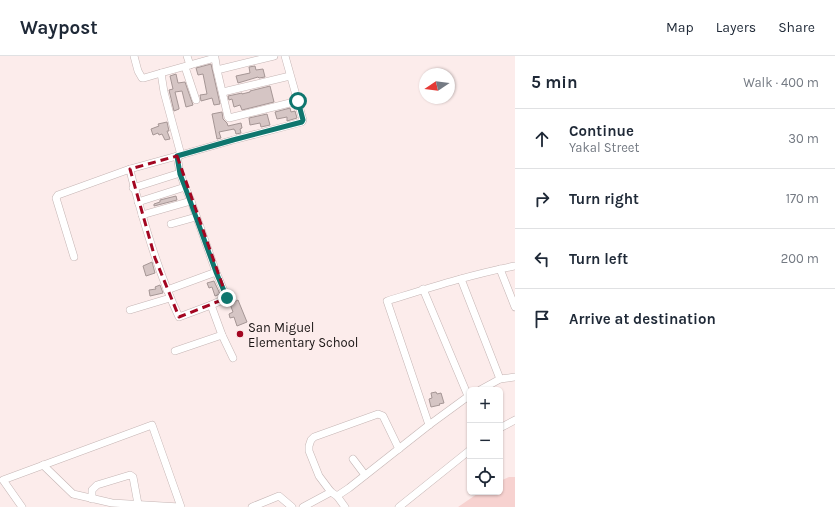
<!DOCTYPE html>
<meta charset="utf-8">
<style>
body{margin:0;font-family:Karla,sans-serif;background:#f2f2f3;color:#1f2937}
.controls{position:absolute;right:12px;bottom:12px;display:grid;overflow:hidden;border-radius:6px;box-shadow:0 1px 3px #0004}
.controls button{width:36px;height:36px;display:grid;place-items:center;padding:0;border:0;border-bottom:1px solid #e0e1e3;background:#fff;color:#1f2937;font:20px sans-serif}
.compass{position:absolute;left:419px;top:12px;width:36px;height:36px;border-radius:50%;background:#fff;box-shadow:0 1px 3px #0004;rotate:257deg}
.stop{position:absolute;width:12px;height:12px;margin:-9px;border:3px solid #0f766e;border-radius:50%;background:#fff}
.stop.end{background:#0f766e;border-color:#fff;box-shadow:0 1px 4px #0008}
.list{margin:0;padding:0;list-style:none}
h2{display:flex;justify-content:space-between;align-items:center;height:52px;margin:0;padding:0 16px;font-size:17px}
h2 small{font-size:13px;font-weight:400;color:#747a83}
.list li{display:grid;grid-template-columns:26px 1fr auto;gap:12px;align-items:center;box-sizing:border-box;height:60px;padding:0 16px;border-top:1px solid #e0e1e3}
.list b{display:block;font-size:15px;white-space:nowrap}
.list p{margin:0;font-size:13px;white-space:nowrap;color:#747a83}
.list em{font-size:13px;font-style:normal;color:#747a83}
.icon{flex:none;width:22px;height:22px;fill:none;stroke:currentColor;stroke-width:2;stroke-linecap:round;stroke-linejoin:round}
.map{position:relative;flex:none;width:515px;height:451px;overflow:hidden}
header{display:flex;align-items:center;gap:24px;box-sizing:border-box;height:56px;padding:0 20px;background:#fff;border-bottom:1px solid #e0e1e3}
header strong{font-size:19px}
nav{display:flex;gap:22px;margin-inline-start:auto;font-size:14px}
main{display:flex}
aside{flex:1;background:#fff}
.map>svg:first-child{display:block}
.green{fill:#f7d2d0}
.building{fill:#d5c5c4;stroke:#a59695}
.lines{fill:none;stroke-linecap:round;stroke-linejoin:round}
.minor-casing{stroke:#c5b5b4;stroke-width:8}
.minor{stroke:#fff;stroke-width:7}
.route{stroke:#0f766e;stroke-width:5}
.marked{fill:none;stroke:#a30621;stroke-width:3;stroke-dasharray:8 5;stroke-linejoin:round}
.poi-dot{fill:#a30621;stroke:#fceceb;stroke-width:1.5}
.labels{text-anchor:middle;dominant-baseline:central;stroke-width:3;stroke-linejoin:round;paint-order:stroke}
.poi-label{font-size:13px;fill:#191413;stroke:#fceceb;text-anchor:start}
</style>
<header>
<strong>Waypost</strong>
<nav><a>Map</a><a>Layers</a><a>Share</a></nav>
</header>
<main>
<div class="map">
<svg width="515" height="451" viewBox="0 0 515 451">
<rect width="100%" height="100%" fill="#fceceb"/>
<path class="green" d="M509 421H515V451H458L480 436H500V425Z"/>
<g class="building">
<path d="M211 8 220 48 214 49 212 42 201 45 200 39 207 38 203 18 198 19 196 12Z"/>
<path d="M255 10 256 14 263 13 265 21 259 22 258 21 238 27 236 20 250 17 249 11Z"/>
<path d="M176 18 178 27 185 26 193 49 186 51 182 35 175 36 179 52V53L174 55 169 34 173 33 170 20Z"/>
<path d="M270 30 274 46 242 54 240 49 234 51 232 43 229 44 228 40 242 37V38L250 36V35Z"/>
<path d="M290 52 291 56 295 55 297 62 287 65V61L277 63 275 56Z"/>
<path d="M222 56 223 63 227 67 228 70 241 67 242 72 240 73 241 77 236 78 235 74H234V73L219 76 221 82 217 83 212 58Z"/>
<path d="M267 58 270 69 261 71 260 67 250 69 249 62Z"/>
<path d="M167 66 169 75H167L170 83 165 84 162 78 159 79 158 77 153 79 151 73 159 70 158 68Z"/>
<path d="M176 140 177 144 154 150V148L160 146V144Z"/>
<path d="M152 206 155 217 146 220 143 210Z"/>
<path d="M214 225 220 238 215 240 212 231 209 232 207 227Z"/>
<path d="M160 229 163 237 150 240 149 234 156 233 155 231Z"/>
<path d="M238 244 247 266 237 270 234 261 230 262 229 258 233 256 230 248Z"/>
<path d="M436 336 437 338 441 337 444 347 439 348 440 349 431 351 429 343 432 342 431 337Z"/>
</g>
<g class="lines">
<defs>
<g id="minor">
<path d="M134 0 138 15 142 22H144L161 17"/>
<path d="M187 0 190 9"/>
<path d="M274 0 217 14 228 61 229 62 298 45"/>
<path d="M185 11 196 44"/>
<path d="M223 36 290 20"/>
<path d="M181 99 164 36 161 17 215 2 217 14"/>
<path d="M130 113 177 100 233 84 302 66 303 64 285 0"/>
<path d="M133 132 180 117"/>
<path d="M138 146 185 131"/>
<path d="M142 159 191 145"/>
<path d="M171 168 196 161"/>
<path d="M74 201 56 142 58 139 130 113C132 125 136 136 139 148 150 187 162 225 179 261L211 249 227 242 216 216 191 145 185 131 180 117 177 100"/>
<path d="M500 213 515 251"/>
<path d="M461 223 500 323"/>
<path d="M423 233 468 340 470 344"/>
<path d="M167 234 216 216"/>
<path d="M211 249 222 279 233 302"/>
<path d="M130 254 170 242"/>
<path d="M175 295 222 279"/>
<path d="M480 334 500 323 515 321"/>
<path d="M429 369 387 245C429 232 472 218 515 210"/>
<path d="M500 372 515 364"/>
<path d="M353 403 365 419"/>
<path d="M43 409 73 438 112 447 180 451"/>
<path d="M337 440 349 432 429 369 470 339"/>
<path d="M92 443V434L97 429 130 419 133 421 138 448"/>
<path d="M22 451 3 424 152 369 181 451"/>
<path d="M252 451 279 440 292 451"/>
<path d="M303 451 331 436"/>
<path d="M345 451 337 440 331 436 319 420 309 395V390L311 384 314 381 378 358 383 360 399 393"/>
<path d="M399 451 470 394"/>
</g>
</defs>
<use href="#minor" class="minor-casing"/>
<use href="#minor" class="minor"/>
</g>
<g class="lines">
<path class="route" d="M227 242 216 216 185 131 180 118 177 100 233 84 302 66 303 64 298 45"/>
</g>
<path class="marked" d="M177 100 227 242 179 261 155 202 130 113Z"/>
<circle class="poi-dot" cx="240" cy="278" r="4"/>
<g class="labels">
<g class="poi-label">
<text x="248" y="271">San Miguel<tspan x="248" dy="15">Elementary School</tspan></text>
</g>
</g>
</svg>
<div class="controls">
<button>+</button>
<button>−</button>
<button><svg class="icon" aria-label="locate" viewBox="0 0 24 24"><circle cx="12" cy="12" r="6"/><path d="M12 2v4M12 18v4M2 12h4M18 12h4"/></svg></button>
</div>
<svg class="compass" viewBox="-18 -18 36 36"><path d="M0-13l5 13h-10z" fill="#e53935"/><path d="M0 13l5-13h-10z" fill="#747a83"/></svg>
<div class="stop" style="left:298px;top:45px"></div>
<div class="stop end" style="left:227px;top:242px"></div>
</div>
<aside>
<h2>5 min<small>Walk · 400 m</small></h2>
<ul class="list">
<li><svg class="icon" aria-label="ahead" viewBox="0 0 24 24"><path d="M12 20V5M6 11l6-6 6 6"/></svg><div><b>Continue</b><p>Yakal Street</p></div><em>30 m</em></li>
<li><svg class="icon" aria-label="right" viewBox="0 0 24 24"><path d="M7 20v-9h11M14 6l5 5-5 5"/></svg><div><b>Turn right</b></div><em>170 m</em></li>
<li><svg class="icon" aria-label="left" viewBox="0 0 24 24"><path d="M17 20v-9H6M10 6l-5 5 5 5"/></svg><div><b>Turn left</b></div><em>200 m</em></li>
<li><svg class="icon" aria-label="arrive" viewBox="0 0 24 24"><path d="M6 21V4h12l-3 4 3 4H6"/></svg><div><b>Arrive at destination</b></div></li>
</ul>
</aside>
</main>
